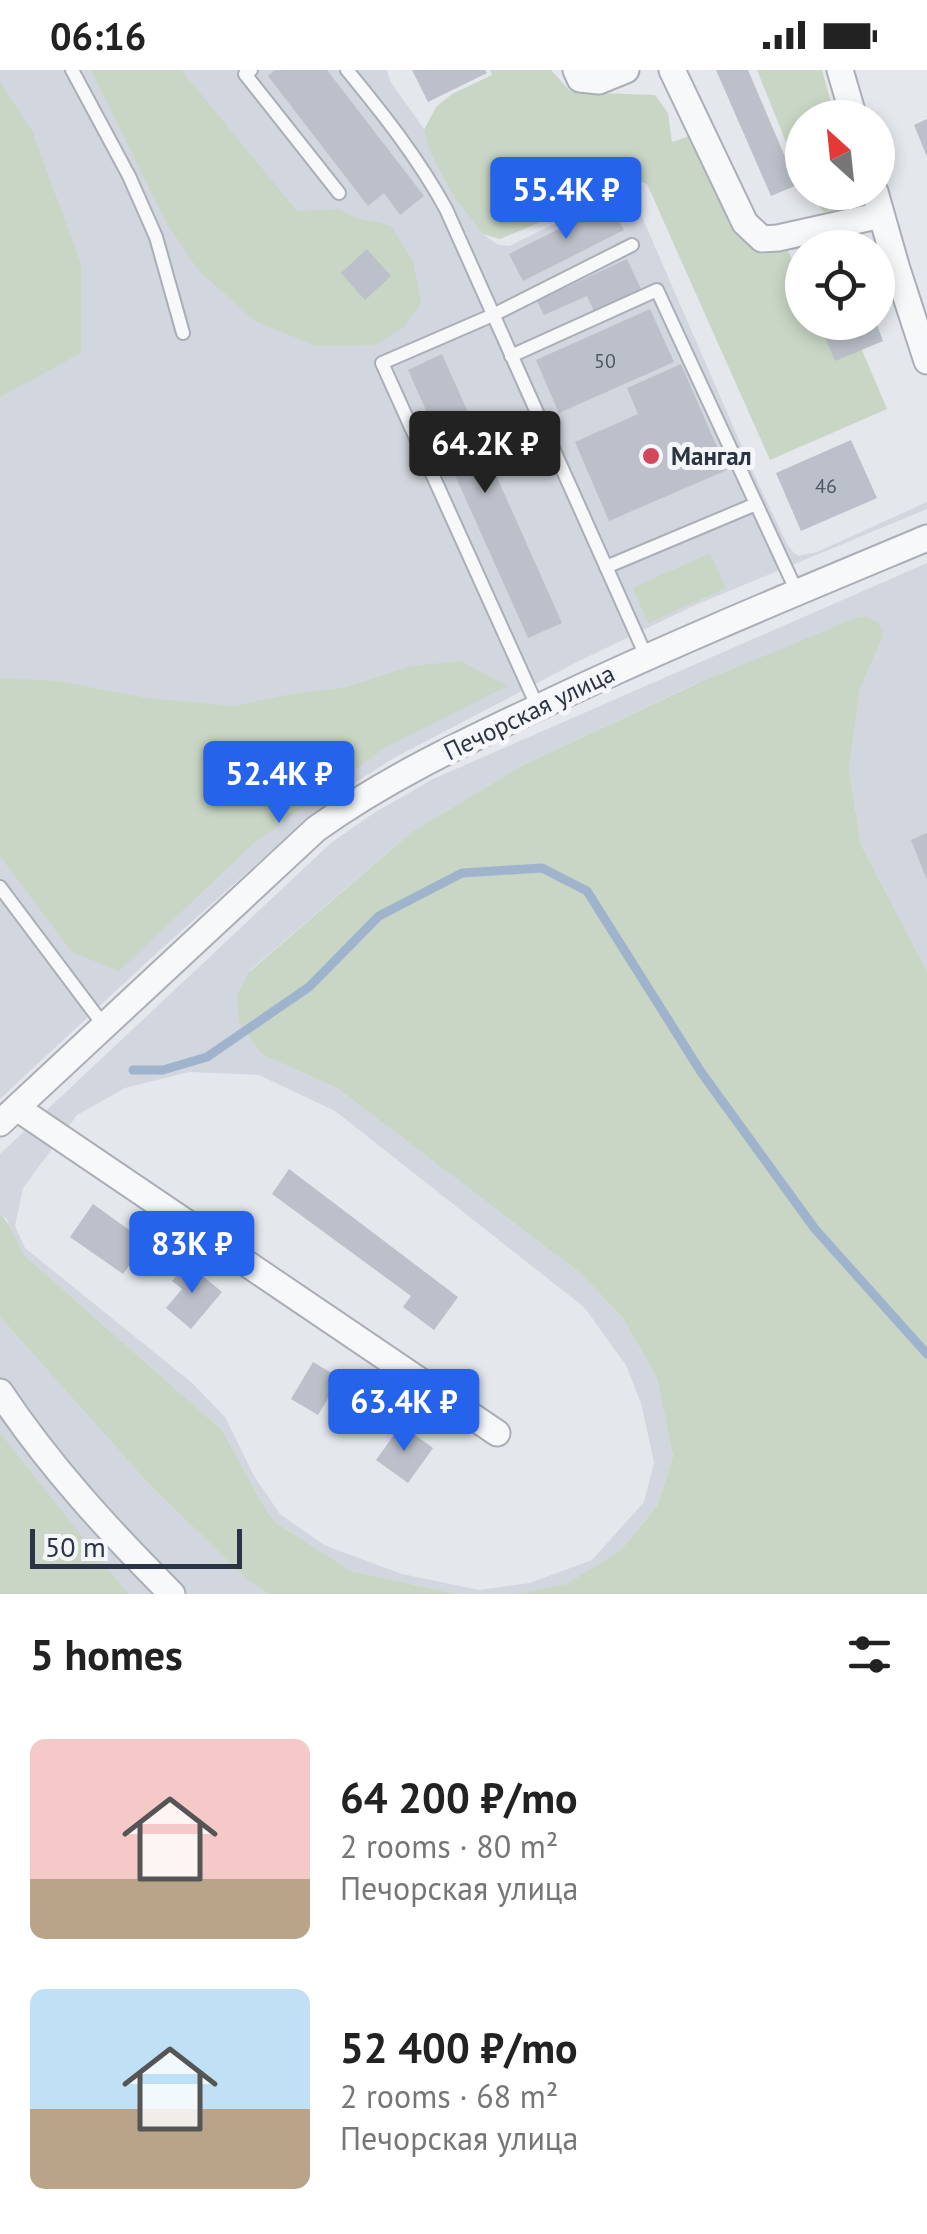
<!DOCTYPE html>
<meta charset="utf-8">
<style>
:root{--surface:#fff;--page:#f2f2f2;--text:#222;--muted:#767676;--accent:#2563eb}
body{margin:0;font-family:"PT Sans",sans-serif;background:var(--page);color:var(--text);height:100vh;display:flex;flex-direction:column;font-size:38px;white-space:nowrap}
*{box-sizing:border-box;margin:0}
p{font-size:32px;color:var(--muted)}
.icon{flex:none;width:55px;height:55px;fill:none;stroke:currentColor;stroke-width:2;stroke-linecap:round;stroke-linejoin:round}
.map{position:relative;height:1524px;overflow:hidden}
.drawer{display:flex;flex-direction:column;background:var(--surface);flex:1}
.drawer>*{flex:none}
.needle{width:65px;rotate:333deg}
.fabs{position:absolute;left:785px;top:30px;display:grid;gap:20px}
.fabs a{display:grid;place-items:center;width:110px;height:110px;border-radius:50%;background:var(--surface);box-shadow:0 5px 15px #0003;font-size:50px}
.scale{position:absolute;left:30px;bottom:25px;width:212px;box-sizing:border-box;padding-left:10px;border:5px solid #2b3445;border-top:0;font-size:28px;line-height:35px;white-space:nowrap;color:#2b3445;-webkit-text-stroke:8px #f4f6f9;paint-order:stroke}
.price{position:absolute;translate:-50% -85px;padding:0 22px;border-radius:10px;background:var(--accent);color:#fff;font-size:32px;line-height:65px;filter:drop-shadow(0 2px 5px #0008)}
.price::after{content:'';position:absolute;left:50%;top:60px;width:30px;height:22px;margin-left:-15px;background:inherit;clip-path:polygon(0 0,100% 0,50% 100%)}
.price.selected{background:#222;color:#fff}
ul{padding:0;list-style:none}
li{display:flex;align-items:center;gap:30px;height:250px;padding:0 30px}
li span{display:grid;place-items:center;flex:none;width:280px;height:200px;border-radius:15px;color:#555}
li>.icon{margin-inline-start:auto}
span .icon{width:120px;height:120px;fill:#fffc;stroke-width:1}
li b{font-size:42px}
h2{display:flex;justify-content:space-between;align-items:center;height:120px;padding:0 30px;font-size:42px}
.status{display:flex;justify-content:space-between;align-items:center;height:70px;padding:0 50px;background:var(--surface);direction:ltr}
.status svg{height:28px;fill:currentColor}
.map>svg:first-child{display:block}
</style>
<div class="status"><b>06:16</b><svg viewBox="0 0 49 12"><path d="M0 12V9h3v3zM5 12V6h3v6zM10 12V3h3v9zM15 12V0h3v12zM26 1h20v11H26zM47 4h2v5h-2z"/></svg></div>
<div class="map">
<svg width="927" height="1524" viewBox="0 0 927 1524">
<rect width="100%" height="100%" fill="#e4e7ec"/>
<g fill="#d2d6de" fill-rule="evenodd">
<path d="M0,0H387L390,11L443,86L483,164L498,175L509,176L612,126L630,129L639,140L753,402L787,474L794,483L799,486L817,482L927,432V439L693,536L577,592L392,689L344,720L308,748L150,889L0,1029Z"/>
<path d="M927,493V901L861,775L849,697L860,619L883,566L693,615L523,695L413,761L249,901L263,985L337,1018L580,1203L623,1248L657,1308L673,1386L657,1436L621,1480L567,1515L514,1524H457L351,1501L275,1452L267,1442L222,1360L24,1185L13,1169L7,1149L0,1144V1084L332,772L374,743L433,709ZM189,1002L259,1005L335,1041L584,1237L626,1295L641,1333L654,1392L644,1432L592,1490L530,1513L479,1520L402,1504L324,1475L280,1444L254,1406L225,1347L191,1312L25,1178L15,1156L23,1118L77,1045L125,1018Z"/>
<path d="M0,1247L147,1412L247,1510L269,1524H0Z"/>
</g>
<g fill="#c9d6c5">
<path d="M91,0H181L297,141L337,139L357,148L391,156L413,191L421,233L404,257L375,275L316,276L255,251L198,200L165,150Z"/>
<path d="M490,0H551L571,22L655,25L668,43L672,72L693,65L742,166L761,184L788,181L802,212V252L819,253L862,280L887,339L770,390L647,114L620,104C584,135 543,151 500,169L483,164L452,124L431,83L424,60L436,37L452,24L492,5Z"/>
<path d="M757,0H822L835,47L802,48V112Z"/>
<path d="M0,12L32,61L81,194V283L0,327Z"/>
<path d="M807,123H852L851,138L824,142Z"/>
<path d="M710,483L726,518L648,553L633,518Z"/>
<path d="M861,546L879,552L883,566L860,619L849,698L861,775L927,901V1524H514L567,1514L621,1480L657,1436L673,1386L657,1308L623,1248L580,1203L337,1018L263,985L239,952L237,925L249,902L413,761L523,695L694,615Z"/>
<path d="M461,591L507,616L386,677L254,773L119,901L72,882L0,786V608L58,611L147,628L234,636L292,624L347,617L412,596Z"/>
<path d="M0,1144C9,1150 16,1173 24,1185L222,1360L267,1442L275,1452L351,1501L457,1524H269L247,1510L147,1412L0,1247Z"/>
<path d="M0,1363L128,1524H0Z"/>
</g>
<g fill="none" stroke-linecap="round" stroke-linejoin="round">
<path stroke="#9fb4cc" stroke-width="9" d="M133,1000H163L207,987L309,917L379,846L462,803L542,798L587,821L701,1002L815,1159L927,1284"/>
</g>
<g fill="#bbc0ca">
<path d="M275,0H327L424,126L400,145L384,123L368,136L268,6Z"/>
<path d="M412,0H485L487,3L428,32Z"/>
<path d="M716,0H748L797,115L771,126Z"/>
<path d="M927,49V87L914,55Z"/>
<path d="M610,133L624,160L523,211L509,184Z"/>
<path d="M367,179L391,206L365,230L341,203Z"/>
<path d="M627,189L641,219L594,241L587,226L544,245L537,231Z"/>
<path d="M650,239L674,292L559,343L536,290Z"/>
<path d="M819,252H876L883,271L835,291Z"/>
<path d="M442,284L562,553L528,568L408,300Z"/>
<path d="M681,294L727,400L609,451L575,372L638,344L627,318Z"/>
<path d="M851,370L877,428L801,461L776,403Z"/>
<path d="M927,763V810L911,770Z"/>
<path d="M289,1099L458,1227L434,1260L403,1237L411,1226L272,1124Z"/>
<path d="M93,1134L146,1172L123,1204L70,1167Z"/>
<path d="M187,1193L222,1222L191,1259L166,1238L182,1219L172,1211Z"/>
<path d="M313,1292L340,1308L318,1345L291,1329Z"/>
<path d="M401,1355L433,1378L408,1413L376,1390Z"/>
</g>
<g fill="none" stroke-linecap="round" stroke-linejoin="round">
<defs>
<g id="service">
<path d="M72,0L129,106L156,167L183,263"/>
<path d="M251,0L245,4L339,123"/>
<path d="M347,0C384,45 418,88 446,139L646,586"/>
<path d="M511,286L657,220L797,522"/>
<path d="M606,497L756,434"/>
<path d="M538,638L382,293L493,245L632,175"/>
<path d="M0,817L105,957"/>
</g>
<g id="minor">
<path d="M576,0L580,9L599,11L626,0"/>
<path d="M672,0L745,153L762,169L778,168L881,145"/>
<path d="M840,0L854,48"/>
<path d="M875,122L897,199L927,291"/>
<path d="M17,1038L497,1363"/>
<path d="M0,1053L316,759C387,708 465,672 543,635C669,575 798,522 927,468"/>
<path d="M0,1322C49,1396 110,1462 172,1524"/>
</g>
</defs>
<use href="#service" stroke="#a9aeb7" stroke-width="16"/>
<use href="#minor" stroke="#a9aeb7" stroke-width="29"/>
<use href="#service" stroke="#f7f8fa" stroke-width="12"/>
<use href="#minor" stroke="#f7f8fa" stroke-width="25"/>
</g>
<circle fill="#d1495b" stroke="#f4f6f9" stroke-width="4" cx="651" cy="386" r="10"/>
<g text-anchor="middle" stroke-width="10" stroke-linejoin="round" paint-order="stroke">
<g font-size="20" fill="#4f5766">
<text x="605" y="298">50</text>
<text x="826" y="423">46</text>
</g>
<g font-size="25" font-weight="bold" fill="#2b3445" stroke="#f4f6f9" text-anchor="start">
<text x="671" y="395">Мангал</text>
</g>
<g font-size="25" fill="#2b3445" stroke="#f4f6f9">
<text transform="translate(529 642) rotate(-26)" y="9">Печорская улица</text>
</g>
</g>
</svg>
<div class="fabs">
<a><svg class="needle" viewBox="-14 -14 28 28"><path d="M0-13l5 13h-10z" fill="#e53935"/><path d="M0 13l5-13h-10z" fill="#767676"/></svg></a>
<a><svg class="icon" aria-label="locate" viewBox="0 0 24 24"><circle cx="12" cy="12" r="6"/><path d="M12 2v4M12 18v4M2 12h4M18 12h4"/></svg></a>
</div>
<div class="scale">50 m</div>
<b class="price" style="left:566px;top:172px">55.4K ₽</b>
<b class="price selected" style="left:485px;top:426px">64.2K ₽</b>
<b class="price" style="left:279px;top:756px">52.4K ₽</b>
<b class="price" style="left:192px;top:1226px">83K ₽</b>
<b class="price" style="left:404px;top:1384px">63.4K ₽</b>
</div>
<section class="drawer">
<h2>5 homes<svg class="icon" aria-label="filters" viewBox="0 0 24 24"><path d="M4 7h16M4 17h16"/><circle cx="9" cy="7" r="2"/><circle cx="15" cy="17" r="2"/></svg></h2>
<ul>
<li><span style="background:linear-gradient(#f6c9c9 70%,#b9a48a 0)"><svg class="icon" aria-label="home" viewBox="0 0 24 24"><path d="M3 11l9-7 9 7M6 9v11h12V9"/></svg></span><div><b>64 200 ₽/mo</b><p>2 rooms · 80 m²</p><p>Печорская улица</p></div></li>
<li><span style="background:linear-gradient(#bfe0f5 60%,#b9a48a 0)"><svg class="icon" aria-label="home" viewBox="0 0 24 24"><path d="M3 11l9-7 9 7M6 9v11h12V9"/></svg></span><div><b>52 400 ₽/mo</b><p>2 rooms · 68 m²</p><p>Печорская улица</p></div></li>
</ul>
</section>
